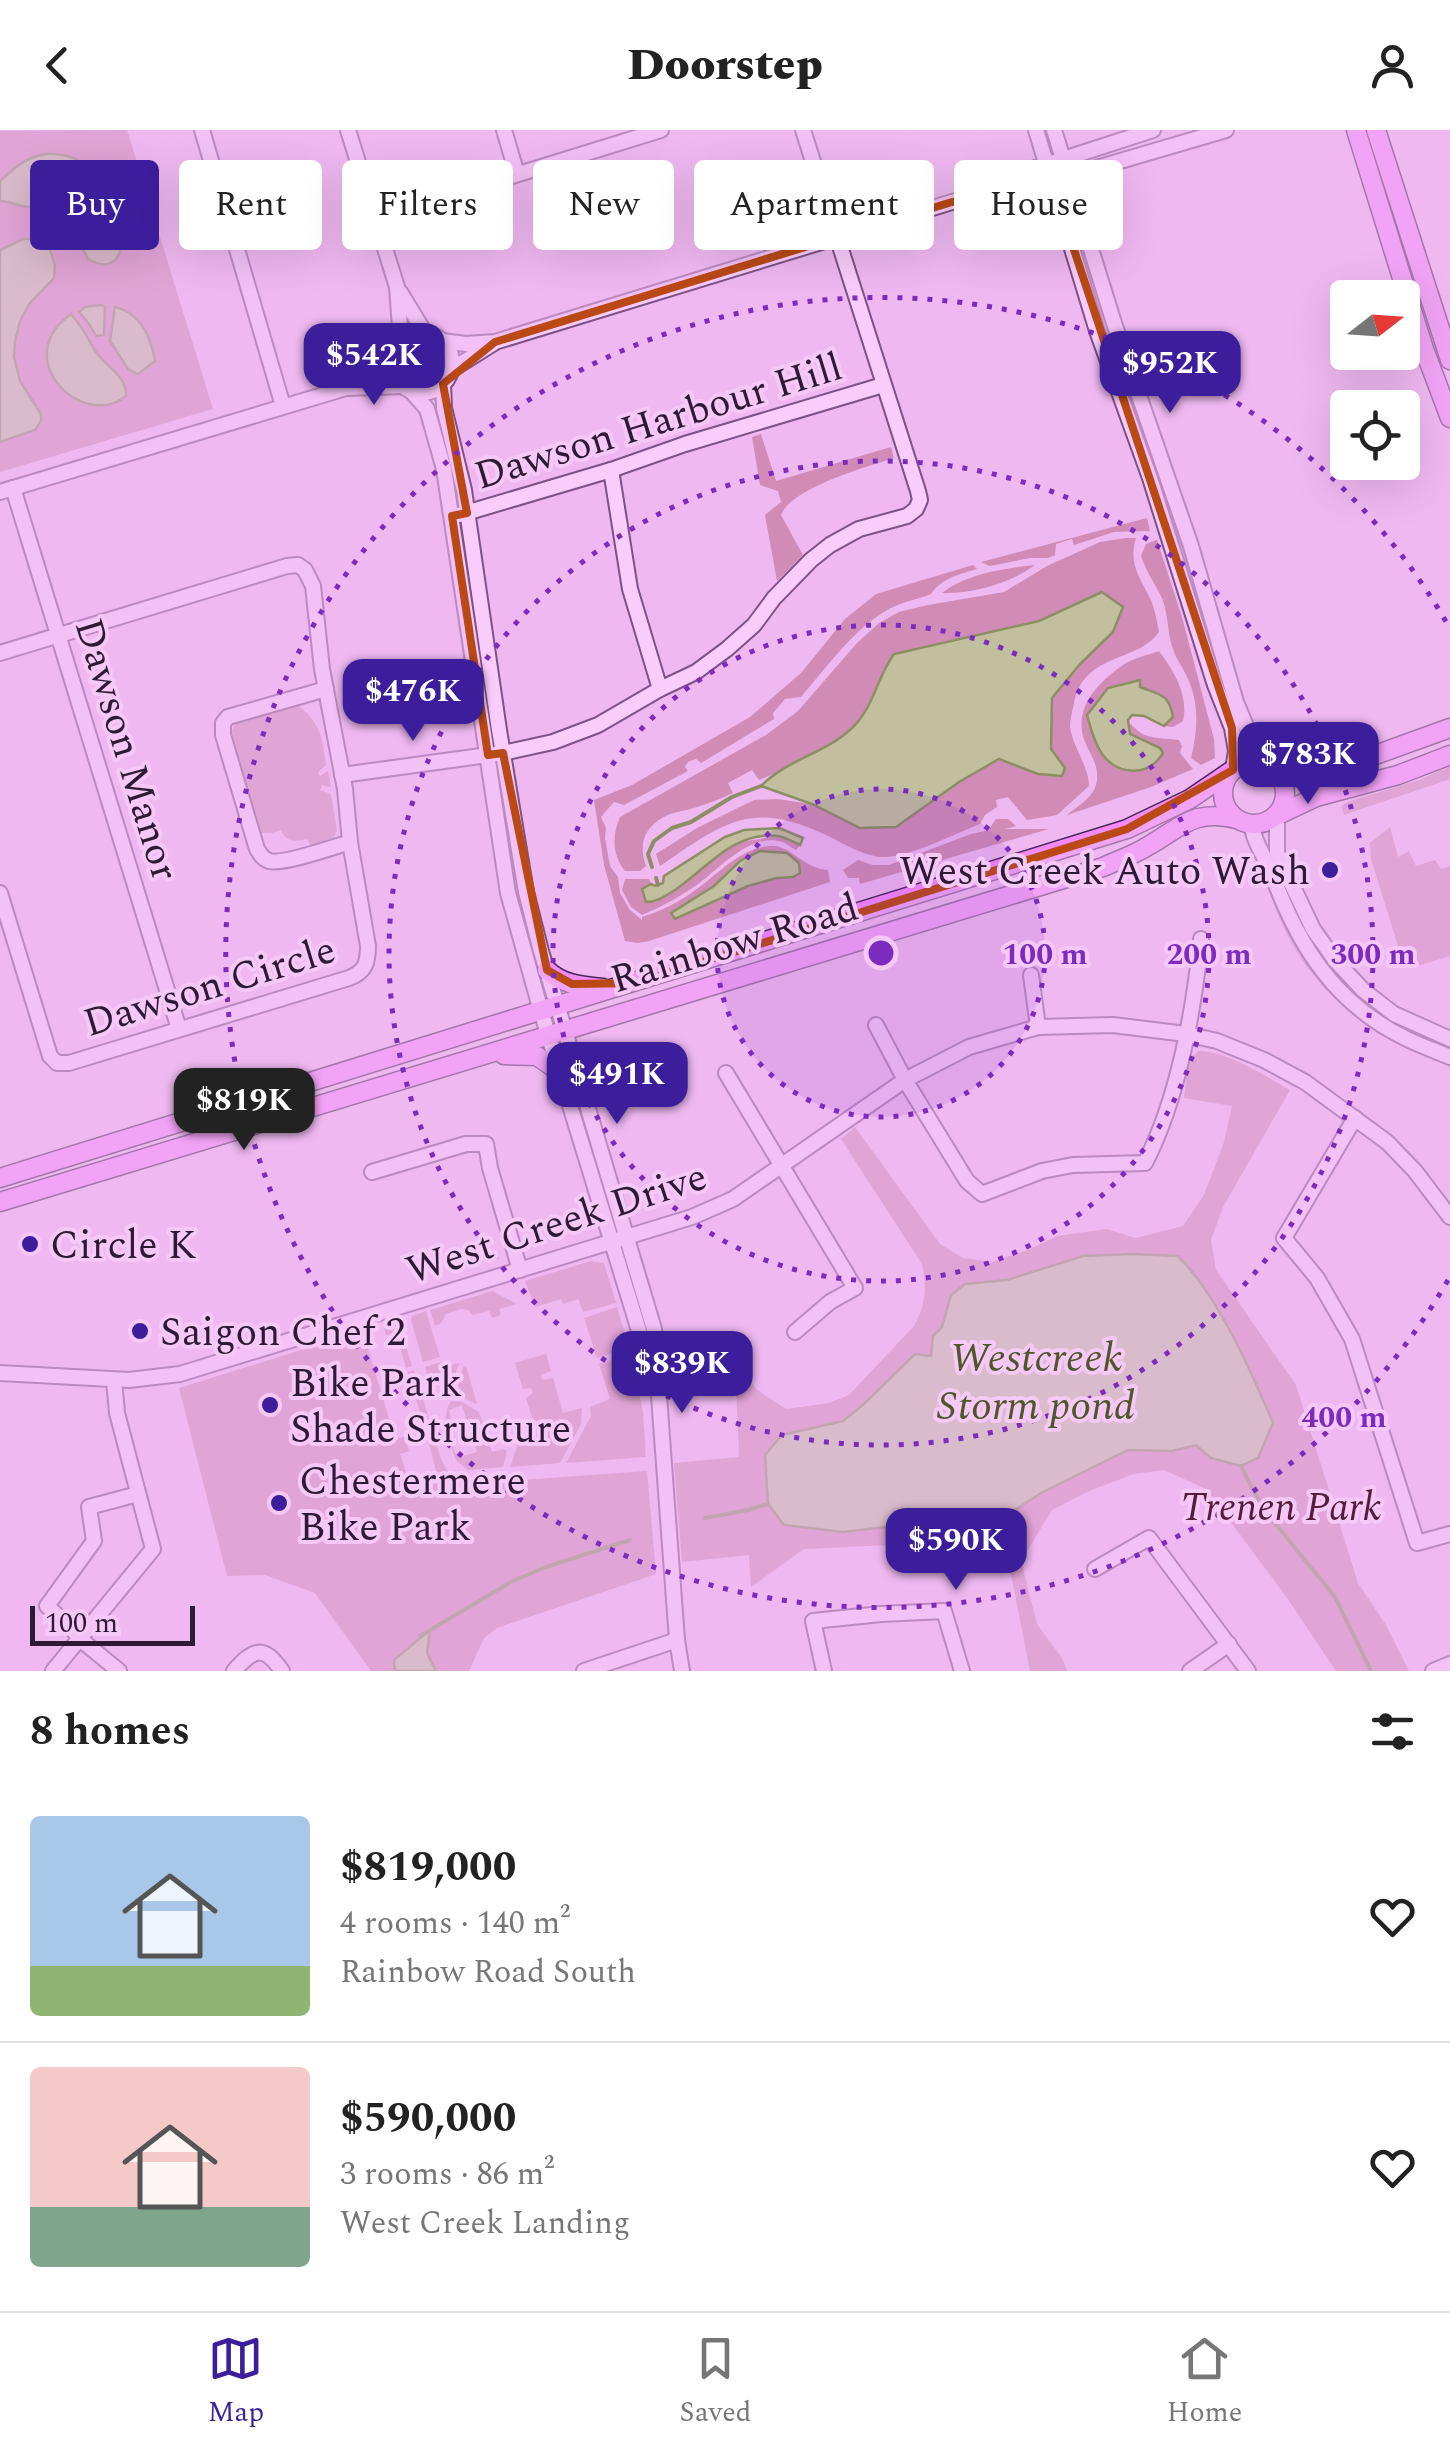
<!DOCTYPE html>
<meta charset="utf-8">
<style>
:root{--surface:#fff;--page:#f6f6f6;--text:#222;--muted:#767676;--line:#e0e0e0;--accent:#3c1d9c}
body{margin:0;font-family:Spectral,serif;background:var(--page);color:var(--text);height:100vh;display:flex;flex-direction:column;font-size:38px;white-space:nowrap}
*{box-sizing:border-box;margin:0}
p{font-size:32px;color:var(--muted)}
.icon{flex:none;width:55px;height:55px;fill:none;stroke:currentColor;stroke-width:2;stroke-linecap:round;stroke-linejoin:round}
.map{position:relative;height:1541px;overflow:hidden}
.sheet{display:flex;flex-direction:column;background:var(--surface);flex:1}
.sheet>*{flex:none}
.hud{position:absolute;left:30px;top:30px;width:1390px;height:90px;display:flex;gap:20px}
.needle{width:65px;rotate:73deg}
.fabs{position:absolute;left:1330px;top:150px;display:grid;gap:20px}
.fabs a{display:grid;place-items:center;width:90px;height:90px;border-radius:10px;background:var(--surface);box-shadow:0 10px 40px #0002;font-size:50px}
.scale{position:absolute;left:30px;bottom:25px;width:165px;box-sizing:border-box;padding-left:10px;border:5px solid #2e1936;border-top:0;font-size:28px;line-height:35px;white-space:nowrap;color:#2e1936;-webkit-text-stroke:8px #f6c8f8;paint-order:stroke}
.price{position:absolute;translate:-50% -85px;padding:0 22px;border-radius:20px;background:var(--accent);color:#fff;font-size:32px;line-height:65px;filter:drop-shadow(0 2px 5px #0008)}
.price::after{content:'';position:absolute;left:50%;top:60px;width:30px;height:22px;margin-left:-15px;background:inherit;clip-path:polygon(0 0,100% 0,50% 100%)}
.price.current{background:#222;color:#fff}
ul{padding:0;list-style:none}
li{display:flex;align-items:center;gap:30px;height:250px;padding:0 30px}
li+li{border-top:2px solid var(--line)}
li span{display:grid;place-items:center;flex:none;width:280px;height:200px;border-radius:10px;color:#555}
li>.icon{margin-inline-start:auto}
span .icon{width:120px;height:120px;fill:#fffc;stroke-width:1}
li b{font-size:42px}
h2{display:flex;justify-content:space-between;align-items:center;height:120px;padding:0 30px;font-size:42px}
.tag{padding:0 35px;border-radius:10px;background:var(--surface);box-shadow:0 10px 40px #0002;font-size:35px;line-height:90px}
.tag.current{background:var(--accent);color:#fff}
header{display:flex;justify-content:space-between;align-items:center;height:130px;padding:0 30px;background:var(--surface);font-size:45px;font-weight:800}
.tab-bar{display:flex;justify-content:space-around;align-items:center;height:140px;border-top:2px solid var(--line);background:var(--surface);font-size:28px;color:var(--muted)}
.tab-bar a{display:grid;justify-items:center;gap:5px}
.tab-bar .current{color:var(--accent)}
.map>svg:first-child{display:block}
</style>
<header><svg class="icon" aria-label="back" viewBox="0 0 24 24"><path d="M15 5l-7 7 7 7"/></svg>Doorstep<svg class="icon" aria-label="person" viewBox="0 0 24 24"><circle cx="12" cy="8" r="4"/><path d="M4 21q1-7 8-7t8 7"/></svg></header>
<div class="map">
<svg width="1450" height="1541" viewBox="0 0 1450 1541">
<rect width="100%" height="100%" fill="#efb8f1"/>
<g fill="#d08cb7" fill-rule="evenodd">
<path d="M127,0L213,279L0,342V1Z"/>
<path d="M1070,72L1212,507L1208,508C1163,362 1111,219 1066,73Z"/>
<circle cx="422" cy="229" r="15"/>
<path d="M761,304L776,351L891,317L894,328C866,337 791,358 781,385L803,425L777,451L765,385L781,372L778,361L760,355L752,307Z"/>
<path d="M1147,388L1150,401L1114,402L1074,415L1072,409L1056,414L1055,425L1048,428H1030L990,436L981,432Z"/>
<path d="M1126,408H1136C1128,433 1140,448 1151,470C1155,480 1157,491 1159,502C1138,533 1083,522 1074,574C1072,581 1070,590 1070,597C1073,618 1089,636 1089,656L1057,685L1027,690L1008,667L996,670L997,677L985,685L980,694C954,704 912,726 886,727C867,728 844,714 828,706C751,669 725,692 660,736L656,724L697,698L754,670L777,669L812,674L860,698L896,697L959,652L999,629L1038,644L1065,638L1051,619L1052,568L1080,534L1102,462L1039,491L894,524C879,543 879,562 866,581C847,610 791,637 759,650L752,640L728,653L733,663C720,669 708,674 694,678C686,681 678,681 670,684C646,694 637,712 646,736L640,741H625C612,725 612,705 620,687L766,605L798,581L857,513L879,493L899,482L928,475L1004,462L1047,436L1100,412Z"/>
<path d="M1157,410L1182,487L1214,609L1215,628L1201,635L1191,628C1198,600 1200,570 1185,543C1182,536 1177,530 1174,522C1167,505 1169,486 1162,468C1155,454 1146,441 1141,426L1146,414Z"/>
<path d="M973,435L977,439C959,444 941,449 931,464C919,469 905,471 893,477C855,496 828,536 801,567L785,569L773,583L774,589L701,633L696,629L688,632L685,637L688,641L624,675L614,672L601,687L606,698L605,708L610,736L618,747L620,763L630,780L642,790V787C662,781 681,771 698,758C720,742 743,716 772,716C790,715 804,739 828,740L830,752L649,811L638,813L625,811L604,735L594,670L632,655L750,587L801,543L845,489L876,464Z"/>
<path d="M1035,435C1011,453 972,464 942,463C965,444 1006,438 1035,435Z"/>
<path d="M1159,521C1174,541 1189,566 1183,591L1173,597L1164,596L1166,592L1164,566L1140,557V551L1108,558L1087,585L1143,611L1130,604L1128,597L1131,594C1145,611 1159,607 1179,610L1182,616L1180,623L1193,639L1151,657L1067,685C1079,675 1095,667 1097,650C1099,632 1087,621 1083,606C1075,575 1100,551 1123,535C1133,528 1148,525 1159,521Z"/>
<path d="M298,575C321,595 322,606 326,635L318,642L320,646L328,641L331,657L322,655L320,660L331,664L337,701L333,710L311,717L307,709C294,712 286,712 281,700L272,703H260L231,604L235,594Z"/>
<path d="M1450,636V649L1344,685L1341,676L1347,672L1419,650Z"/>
<path d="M996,689H1008L1016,696L1005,699H1049L860,754L859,748H848L843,740L858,730L873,735H889L971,704L990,700L989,699Z"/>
<path d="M1390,697L1398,727L1409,721L1416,736L1435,730L1441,739L1450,736V826L1411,838L1402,829L1371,729L1370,713Z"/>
<path d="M778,706L800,715L796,720C791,718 787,713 782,712C751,702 720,738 698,754C681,766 662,777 642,785L631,777L622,760L625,749H649L651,754L642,759L656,772L681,756L718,724L740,712Z"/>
<path d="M1259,728C1271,751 1276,777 1288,800C1321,866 1384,907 1450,935V937C1380,908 1321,873 1286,802C1274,778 1267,753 1259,728Z"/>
<path d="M1199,921C1227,921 1265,946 1290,960L1223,1077L1211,1110L1216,1140L1296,1255L1358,1453L1386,1495L1409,1541H1336L1285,1465L1206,1359L1164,1340L1134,1344L1089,1361L1052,1380L1021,1431L1037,1494L1062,1528L1067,1541H1030L1008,1429L961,1404L891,1415L804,1419L751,1457L749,1425L682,1432L674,1333L739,1327L735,1230L757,1260L786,1279L829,1273L849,1265L914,1196C926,1175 927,1156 922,1134L841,1009L855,997L940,1114L963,1128L992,1132L1028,1120L1057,1106L1107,1099L1136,1108L1183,1096L1204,1065L1224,1012L1232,976L1184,968L1188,929ZM1132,1124L1178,1126L1211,1328L1196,1315L1172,1321L1128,1320L1041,1363L1012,1382L843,1402L808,1399L799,1300L843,1291L931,1227L933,1206L942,1197L951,1165L965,1154L1007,1150L1083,1126Z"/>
<path d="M591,1131L604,1133L616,1173L583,1182L578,1169L563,1174L561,1169L535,1177L525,1151Z"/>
<path d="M492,1161L517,1174L499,1179L501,1185L492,1188L489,1181L472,1185L468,1180L462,1179L446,1184L441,1193L435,1196L430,1180Z"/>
<path d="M617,1177L629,1218L597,1228L584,1188Z"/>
<path d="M426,1181L440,1227L423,1232L411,1190L412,1186Z"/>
<path d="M396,1190L399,1194L412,1236L406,1238L396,1203L386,1205L384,1198L385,1194Z"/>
<path d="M369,1199L374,1203V1209L366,1212L395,1309L404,1307L409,1321L400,1324L411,1358L421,1354L423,1358L439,1352L429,1314L436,1311C441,1332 445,1344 466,1354L647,1341L656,1444L497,1498L484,1508L469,1541H371L315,1463L265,1445L227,1446L179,1258Z"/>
<path d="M631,1223L643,1282L646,1327L566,1333L591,1286L590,1277L610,1269L599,1234Z"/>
<path d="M546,1224L551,1241L541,1245L542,1250L553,1248L563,1283L582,1278L581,1294L560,1333L510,1337L517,1317V1310L537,1303L526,1268L533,1263L531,1258L523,1259L515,1233Z"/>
<path d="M441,1232L444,1237L459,1233L452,1255L429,1250L425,1237Z"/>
<path d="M466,1236L477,1274L456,1265L463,1237Z"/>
<path d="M414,1240L435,1308L428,1310L408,1242Z"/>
<path d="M451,1271L462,1272L479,1282L492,1322L503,1319L507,1321L503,1337L468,1340L456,1330L451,1316L452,1313L455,1323L463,1326L477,1322L462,1275L449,1280L453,1299L448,1300C445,1289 445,1281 451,1271Z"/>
</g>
<g fill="#c1bf9e" stroke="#8e8e65" stroke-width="2.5">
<path d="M47,24C130,20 146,163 88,129C76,104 68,87 39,79L38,74C27,82 13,71 0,71V51C15,37 26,27 47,24Z"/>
<path d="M23,109H39L45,113L50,120L55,135L54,148L30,173L20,191L15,212L14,227L20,251L41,284V291L35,300L0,312V120Z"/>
<path d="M100,175L105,176L104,205L96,206L89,194L79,182L85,177Z"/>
<path d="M115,177C141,183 151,207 155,231L138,244L128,239L110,211Z"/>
<path d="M71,184C81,195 87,206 94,219C103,236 127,244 126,266C83,301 8,229 71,184Z"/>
<path d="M1102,462L1123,477L1113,502L1080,534L1052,568L1051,619L1065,638L1062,646L1038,644L999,629L959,652L896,697L860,698L812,674L761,656C786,630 826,623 852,598C874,577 877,547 894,524L1039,491Z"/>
<path d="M1140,550V557C1161,565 1169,564 1173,587L1164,596L1144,586L1132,585L1128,590L1130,604L1160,618L1163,623C1149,647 1118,646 1102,624C1094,612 1091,599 1087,585L1108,558Z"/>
<path d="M779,698L803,708L800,715C793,712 785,707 778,706C735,700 706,739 675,760C665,766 658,772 646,772L642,759L651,754L655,756L663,753L664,746L725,707L744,700Z"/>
<path d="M760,721L787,723L799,733L800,743L793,747L777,748L748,756L675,789L671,783L714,756L740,731Z"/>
<path d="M1132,1124L1178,1126C1218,1166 1251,1241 1273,1293L1258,1328L1241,1336L1211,1328L1196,1315L1172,1321L1128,1320L1041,1363L1012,1382L843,1402L784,1395L768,1374L765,1325L782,1305L843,1291L864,1274L915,1224L931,1226L933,1206L942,1197L951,1165L965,1154L1007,1150L1083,1126Z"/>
<path d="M430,1500L427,1523L436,1541H395L394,1530Z"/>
</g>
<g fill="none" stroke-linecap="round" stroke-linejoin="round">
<g stroke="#8e8e65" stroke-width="4">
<path d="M652,737L648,724L654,711L672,698L691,692L732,667L761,656"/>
<path d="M656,748L658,755"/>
<path d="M1241,1336L1255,1364L1274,1392L1335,1467L1371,1541"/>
<path d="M705,1388L748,1380L768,1374"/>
<path d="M420,1506L511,1452L546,1437L630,1410"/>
</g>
<defs>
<g id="minor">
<path d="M202,0L283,276"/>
<path d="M348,0L397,157L401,211"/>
<path d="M504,0L517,44"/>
<path d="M1036,0L1097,201L1150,348L1215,555L1232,598L1236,621L1233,640"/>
<path d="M1054,0L1114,193L1191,416L1236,572L1249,603L1267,634"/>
<path d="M968,68L983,55L1153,0"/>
<path d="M376,88L661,0"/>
<path d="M400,162L425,203"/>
<circle cx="422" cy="233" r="30"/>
<path d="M442,211L466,214L495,212L952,72L968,68L987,70L1226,0"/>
<path d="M451,240L494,213"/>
<path d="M443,254L444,278L464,360L499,600L526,762L541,821L654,1199L677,1510L682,1541"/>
<path d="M351,255L392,228"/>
<path d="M412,262L427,279L444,339L508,763L541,881L640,1204L653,1236"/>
<path d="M611,340L630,459L660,559"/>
<path d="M13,358L179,899"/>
<path d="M0,362L346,258L402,256"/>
<path d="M459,385L611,340L685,314L883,255"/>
<path d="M0,523L287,436L298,435L305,440L313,456L322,539L345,659L350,712L368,816C368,833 365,842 349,848L69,933H57L50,926L0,763"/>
<path d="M326,559L228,587L223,593V605L257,719C261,725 262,728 269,731C282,735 334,717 350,712"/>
<path d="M342,645L503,623L553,612L598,595L660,559L696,542L727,519L754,495L774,468L811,430L830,415L859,399L907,386L916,379L920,370L918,361L803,0"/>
<path d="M1277,686V723L1313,799L1335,830L1363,860L1394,884L1450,909"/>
<path d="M1252,695C1253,712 1266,728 1272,744C1298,816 1336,875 1407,909C1421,916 1436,921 1450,927"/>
<path d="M1031,845L1038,897"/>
<path d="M876,895L905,950L967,1051L982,1064L1042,1041L1073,1035L1145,1033C1178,969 1194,880 1201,809"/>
<path d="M726,943L855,1158L830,1172L795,1202"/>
<path d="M1355,988L1284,1108L1317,1148L1352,1209L1417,1413L1450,1404"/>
<path d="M372,1042L466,1014H486L490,1038L520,1140"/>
<path d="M0,1243L129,1250L180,1244L692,1087L733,1069L905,950L969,917L1038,897L1113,895L1186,904L1217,911L1264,930L1305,952L1387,1012L1415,1041L1450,1087"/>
<path d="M1095,1439L1149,1408L1248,1541"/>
<path d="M53,1541L153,1419L117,1283L114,1250"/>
<path d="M119,1541L80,1509L73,1500L47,1476L94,1411L89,1377L138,1364"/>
<path d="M234,1541C254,1518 264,1515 282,1541"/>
<path d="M584,1541L677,1510"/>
<path d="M824,1541L813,1491L881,1484L944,1481L962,1541"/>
<path d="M1190,1541L1229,1514"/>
<path d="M1433,1541L1450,1534"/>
</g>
<g id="major">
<path d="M1356,0L1424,219L1450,288"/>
<path d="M1376,0L1450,230"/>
<circle cx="1254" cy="663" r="31"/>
<path d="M1276,640L1297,647L1317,646L1450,598"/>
<path d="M1278,685L1316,667L1398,645L1450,625"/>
<path d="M547,840C563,855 582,856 603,858"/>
<path d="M504,925L537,926L560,942"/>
<path d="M0,1048L1127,699L1190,669L1231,641"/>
<path d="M0,1072L1103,737C1118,730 1134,725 1148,716C1183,696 1193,679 1237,689"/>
</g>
</defs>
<use href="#minor" stroke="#7d5288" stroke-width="18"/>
<use href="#major" stroke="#482755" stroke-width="21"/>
<use href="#minor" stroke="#faccfc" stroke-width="14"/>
<use href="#major" stroke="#f38afa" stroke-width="18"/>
</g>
<path d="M0 0H1450V1541H0ZM1052,53L1232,598L1233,640L1127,699L635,853L572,854L547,840L503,623L488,625L452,386L467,383L443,254L495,212L952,72Z" fill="#efb8f1" fill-opacity=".55" fill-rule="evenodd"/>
<path fill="none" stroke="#ba4916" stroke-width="8" stroke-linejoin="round" d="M1052,53L1232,598L1233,640L1127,699L635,853L572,854L547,840L503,623L488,625L452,386L467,383L443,254L495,212L952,72Z"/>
<circle cx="881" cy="823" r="164" fill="#7b2cbf" fill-opacity=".12"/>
<g fill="none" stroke="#7b2cbf" stroke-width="5" stroke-dasharray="5 10">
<circle cx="881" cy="823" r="164"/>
<circle cx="881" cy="823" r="328"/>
<circle cx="881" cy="823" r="492"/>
<path d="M1448 1150A655 655 0 1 1 1448 495"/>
</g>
<g fill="#3c1d9c" stroke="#f6c8f8" stroke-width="4">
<circle cx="1330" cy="740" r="10"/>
<circle cx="30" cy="1114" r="10"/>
<circle cx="140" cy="1201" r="10"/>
<circle cx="270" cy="1275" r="10"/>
<circle cx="279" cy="1373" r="10"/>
</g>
<g text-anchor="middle" stroke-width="8" stroke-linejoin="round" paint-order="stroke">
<g font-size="40" fill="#2e1936" stroke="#f6c8f8">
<text transform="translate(658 290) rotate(-17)" y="14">Dawson Harbour Hill</text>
<text transform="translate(128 619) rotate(73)" y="14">Dawson Manor</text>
<text transform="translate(734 812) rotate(-17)" y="14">Rainbow Road</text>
<text transform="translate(209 855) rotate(-17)" y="14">Dawson Circle</text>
<text transform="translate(556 1092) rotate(-18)" y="14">West Creek Drive</text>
</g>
<g font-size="40" fill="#2e1936" stroke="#f6c8f8" text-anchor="start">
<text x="1310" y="754" text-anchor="end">West Creek Auto Wash</text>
<text x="50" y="1128">Circle K</text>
<text x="160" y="1215">Saigon Chef 2</text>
<text x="290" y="1266">Bike Park<tspan x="290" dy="46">Shade Structure</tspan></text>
<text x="299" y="1364">Chestermere<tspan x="299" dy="46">Bike Park</tspan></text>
</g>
<g font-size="40" font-style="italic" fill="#541d39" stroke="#f6c8f8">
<text x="1281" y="1390">Trenen Park</text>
</g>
<g font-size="42" font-style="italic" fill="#4e5726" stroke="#f6c8f8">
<text x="1036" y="1241">Westcreek<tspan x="1036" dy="48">Storm pond</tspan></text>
</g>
</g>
<circle cx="881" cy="823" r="15" fill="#7b2cbf" stroke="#f6c8f8" stroke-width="5"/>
<g font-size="30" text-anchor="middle" font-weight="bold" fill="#7b2cbf" stroke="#f6c8f8" stroke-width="8" stroke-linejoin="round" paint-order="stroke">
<text x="1045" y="834">100 m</text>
<text x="1209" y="834">200 m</text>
<text x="1373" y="834">300 m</text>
<text x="1344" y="1297">400 m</text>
</g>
</svg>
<div class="fabs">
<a><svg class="needle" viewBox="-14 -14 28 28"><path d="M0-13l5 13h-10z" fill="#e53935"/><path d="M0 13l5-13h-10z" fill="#767676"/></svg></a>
<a><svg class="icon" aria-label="locate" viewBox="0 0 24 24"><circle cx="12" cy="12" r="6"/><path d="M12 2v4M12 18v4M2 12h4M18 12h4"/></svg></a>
</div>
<div class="scale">100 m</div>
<b class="price" style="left:374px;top:278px">$542K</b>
<b class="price" style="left:1170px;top:286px">$952K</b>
<b class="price" style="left:413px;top:614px">$476K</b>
<b class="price" style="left:1308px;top:677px">$783K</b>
<b class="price" style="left:617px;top:997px">$491K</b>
<b class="price current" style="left:244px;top:1023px">$819K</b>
<b class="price" style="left:682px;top:1286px">$839K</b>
<b class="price" style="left:956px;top:1463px">$590K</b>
<div class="hud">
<a class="tag current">Buy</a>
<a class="tag">Rent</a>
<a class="tag">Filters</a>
<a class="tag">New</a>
<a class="tag">Apartment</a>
<a class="tag">House</a>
</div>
</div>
<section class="sheet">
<h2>8 homes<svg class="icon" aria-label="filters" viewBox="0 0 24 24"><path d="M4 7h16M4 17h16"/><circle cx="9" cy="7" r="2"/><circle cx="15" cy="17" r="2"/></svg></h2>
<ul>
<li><span style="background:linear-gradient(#a9c7e8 75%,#8fb573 0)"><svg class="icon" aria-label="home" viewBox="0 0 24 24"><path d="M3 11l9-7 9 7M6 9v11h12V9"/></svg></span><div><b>$819,000</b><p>4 rooms · 140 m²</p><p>Rainbow Road South</p></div><svg class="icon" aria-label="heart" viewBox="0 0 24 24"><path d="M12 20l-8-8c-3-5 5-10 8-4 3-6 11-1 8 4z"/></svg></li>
<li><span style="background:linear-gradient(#f6c9c9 70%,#7fa58c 0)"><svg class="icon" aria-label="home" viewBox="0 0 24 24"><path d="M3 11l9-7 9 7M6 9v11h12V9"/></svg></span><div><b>$590,000</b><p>3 rooms · 86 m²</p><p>West Creek Landing</p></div><svg class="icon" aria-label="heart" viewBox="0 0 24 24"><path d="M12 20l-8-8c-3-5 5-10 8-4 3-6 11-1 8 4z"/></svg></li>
</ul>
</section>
<nav class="tab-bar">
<a class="current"><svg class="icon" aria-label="map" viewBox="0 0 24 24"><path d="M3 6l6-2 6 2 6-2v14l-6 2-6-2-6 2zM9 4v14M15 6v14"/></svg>Map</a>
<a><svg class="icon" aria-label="saved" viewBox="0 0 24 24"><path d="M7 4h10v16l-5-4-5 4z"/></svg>Saved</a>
<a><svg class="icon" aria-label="home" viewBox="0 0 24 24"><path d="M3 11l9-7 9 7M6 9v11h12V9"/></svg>Home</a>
</nav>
